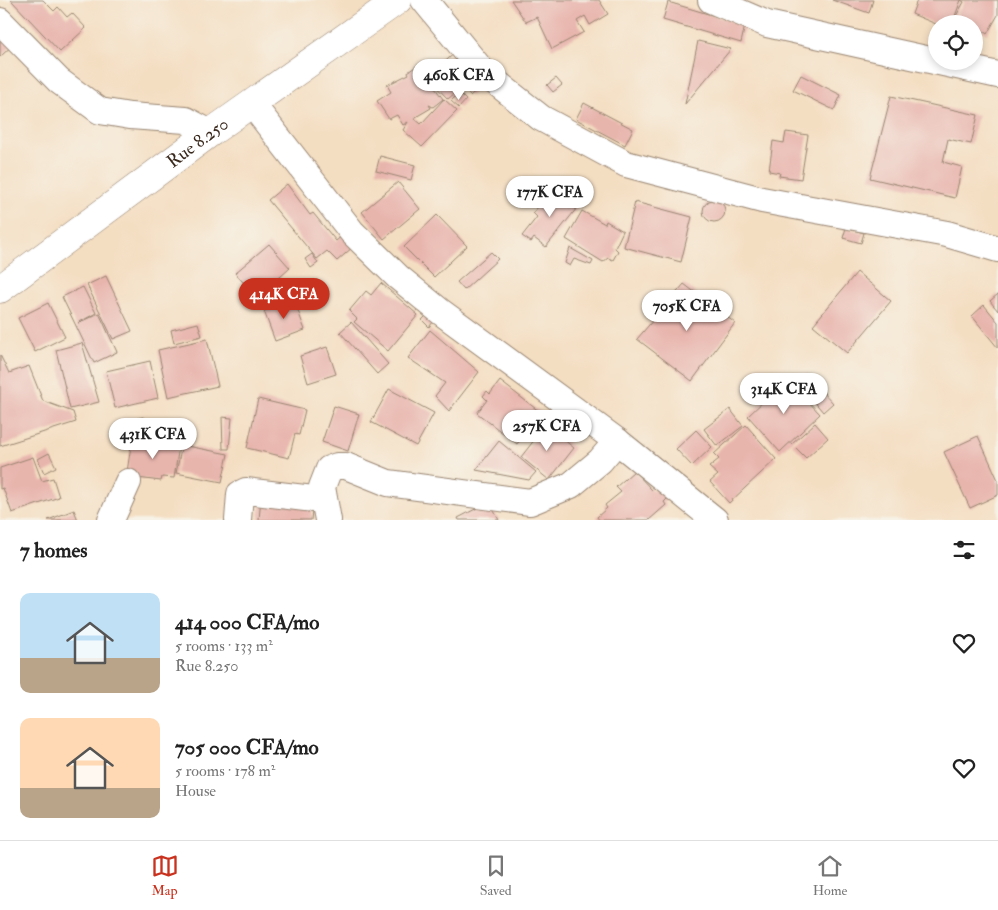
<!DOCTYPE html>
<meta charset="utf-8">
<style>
:root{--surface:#fff;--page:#f2f2f2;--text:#222;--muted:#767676;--line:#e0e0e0;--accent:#c8321e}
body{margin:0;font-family:"IM FELL Double Pica",serif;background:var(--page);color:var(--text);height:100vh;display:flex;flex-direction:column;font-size:19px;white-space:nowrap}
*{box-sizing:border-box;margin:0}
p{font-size:16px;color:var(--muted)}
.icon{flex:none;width:28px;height:28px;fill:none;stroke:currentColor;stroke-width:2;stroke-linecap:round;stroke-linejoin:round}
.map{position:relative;height:520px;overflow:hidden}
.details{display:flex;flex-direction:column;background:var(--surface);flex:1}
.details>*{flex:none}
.fabs{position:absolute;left:928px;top:15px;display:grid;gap:10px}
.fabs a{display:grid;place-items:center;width:55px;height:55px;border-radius:50%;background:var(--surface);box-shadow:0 2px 8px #0003;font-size:25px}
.price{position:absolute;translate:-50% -42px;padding:0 11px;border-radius:18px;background:#fff;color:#222;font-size:16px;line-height:32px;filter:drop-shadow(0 1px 2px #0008)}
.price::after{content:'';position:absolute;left:50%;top:30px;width:15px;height:11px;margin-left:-8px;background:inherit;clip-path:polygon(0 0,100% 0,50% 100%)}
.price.active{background:var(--accent);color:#fff}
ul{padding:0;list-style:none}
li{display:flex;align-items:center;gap:15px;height:125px;padding:0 20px}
li span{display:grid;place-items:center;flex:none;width:140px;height:100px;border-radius:10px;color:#555}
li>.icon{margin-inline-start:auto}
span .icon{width:60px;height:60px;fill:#fffc;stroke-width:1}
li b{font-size:21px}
h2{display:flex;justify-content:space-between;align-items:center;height:60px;padding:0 20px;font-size:21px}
.dock{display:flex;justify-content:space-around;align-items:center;height:70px;border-top:1px solid var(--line);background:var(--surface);font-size:14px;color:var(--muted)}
.dock a{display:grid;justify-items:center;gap:2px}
.dock .active{color:var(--accent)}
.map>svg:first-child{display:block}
</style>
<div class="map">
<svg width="998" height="520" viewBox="0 0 998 520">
<rect width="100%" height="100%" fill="#f7f3e8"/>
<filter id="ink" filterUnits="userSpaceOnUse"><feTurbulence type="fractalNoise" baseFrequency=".02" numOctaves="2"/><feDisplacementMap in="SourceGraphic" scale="10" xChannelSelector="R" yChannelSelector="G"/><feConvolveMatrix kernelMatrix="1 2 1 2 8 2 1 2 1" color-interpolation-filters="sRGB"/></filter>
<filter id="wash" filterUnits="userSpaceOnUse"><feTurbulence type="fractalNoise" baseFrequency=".0096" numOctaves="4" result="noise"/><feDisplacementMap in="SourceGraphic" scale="20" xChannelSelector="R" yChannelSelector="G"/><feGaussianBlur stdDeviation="1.12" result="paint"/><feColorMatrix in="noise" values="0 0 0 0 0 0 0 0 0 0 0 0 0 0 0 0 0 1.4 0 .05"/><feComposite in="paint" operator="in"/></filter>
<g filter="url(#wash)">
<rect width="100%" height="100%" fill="#f4dec2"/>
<g id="blocks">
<g fill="#e8b5ad">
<path d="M11,0H43L54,11L58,7L67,17L72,13L86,28L60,52Z"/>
<path d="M511,0H599L608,14L590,25L585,16L577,21L584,32L552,49L537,17L526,22Z"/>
<path d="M832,0H873L869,13Z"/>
<path d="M917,0H961L952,24H936L912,14Z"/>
<path d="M961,0H998V15L987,34L974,24L956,16L964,2Z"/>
<path d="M668,2L745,25L741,43L663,20Z"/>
<path d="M0,19L19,39L0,57Z"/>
<path d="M698,41L731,49L685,104Z"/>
<path d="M457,51L486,81L470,96L462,87L448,99L427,77L443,99L433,107L429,105L431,108L414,118L421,124L444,99L457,111L422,147L403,130L408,122L403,125L397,115L389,119L377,101L391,92L387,85L409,74L408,72L422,62L430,75Z"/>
<path d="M801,75L841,95L834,110L793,90Z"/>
<path d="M556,78L562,85L553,92L547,85Z"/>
<path d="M459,93L466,100L459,108L451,101Z"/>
<path d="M891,96L978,115L971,144L948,139L943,162L962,167L955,198L870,178Z"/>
<path d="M584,103L633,129L625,145L576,119Z"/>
<path d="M786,132L808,135L801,179L779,176L780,173L769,171L773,141L784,143Z"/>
<path d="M380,156L415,165L411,180L376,171Z"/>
<path d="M398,182L420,209L384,239L362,212Z"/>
<path d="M287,184L310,215L313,213L336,241L344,234L354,246L337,261L327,251L317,259L268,200Z"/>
<path d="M553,189L577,208L546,247L534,238L531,242L522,236L537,217L533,213Z"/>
<circle cx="714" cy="211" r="11"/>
<path d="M635,202L692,217L681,262L624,247Z"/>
<path d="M582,211L605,224L606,221L623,231L615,248L618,251L613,260L608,258L603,262L566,239Z"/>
<path d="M437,215L467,246L434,277L404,247Z"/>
<path d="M846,228L864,233L861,243L843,238Z"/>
<path d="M269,244L290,268L257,298L235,273Z"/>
<path d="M570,248L593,261L591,265L574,259L570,266L565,263Z"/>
<path d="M491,252L498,259L464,290L457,282Z"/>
<path d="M312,254L318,263L311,268L305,259Z"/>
<path d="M857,272L891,301L847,353L813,325Z"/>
<path d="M106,276L132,331L113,339L87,285Z"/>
<path d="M381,283L418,315L388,351L354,322L357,319L349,311L366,291L371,295Z"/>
<path d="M684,284L735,323L692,381L637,339Z"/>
<path d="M83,287L96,313L78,323L99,313L117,352L94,363L62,297Z"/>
<path d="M998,294V311L990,301Z"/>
<path d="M294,300L305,330L275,341L264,311Z"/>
<path d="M48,303L65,337L35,352L18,318Z"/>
<path d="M984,305L998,322V348L972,316Z"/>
<path d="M428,314L434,321L429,327L422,320Z"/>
<path d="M351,322L388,364L377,374L340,332Z"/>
<path d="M198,323L202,336L174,343L171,330Z"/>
<path d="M430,330L479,372L449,411L435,396L445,383L408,358Z"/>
<path d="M207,339L218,386L168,397L158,350Z"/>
<path d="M82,343L99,402L70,409L56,350Z"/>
<path d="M327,347L336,374L308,383L300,356Z"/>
<path d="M0,355L9,373L29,366L43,401L73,412L76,422L0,446Z"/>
<path d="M150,361L158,398L115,408L106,371Z"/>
<path d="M806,373L833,403L823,412L797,381Z"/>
<path d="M787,379L820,414L780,452L748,416Z"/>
<path d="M500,381L540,412L528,428L535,434L529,441L523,436L517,444L477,413L487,400L483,396L487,391L490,394Z"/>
<path d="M389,389L434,413L416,446L371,422Z"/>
<path d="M258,399L305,410L299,435L295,434L289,458L247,448Z"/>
<path d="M334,406L359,414L348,451L322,442Z"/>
<path d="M730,409L743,426L717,446L704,429Z"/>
<path d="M143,417L145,423L136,424L135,419Z"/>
<path d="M222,417L232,418L229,449H223Z"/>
<path d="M815,423L828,438L806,458L792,444Z"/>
<path d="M546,425L574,448L549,480L521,457Z"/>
<path d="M746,425L776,459L729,503L710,482L718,475L709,467L719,459L714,454Z"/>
<path d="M696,430L712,447L692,466L676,449Z"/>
<path d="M978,436L998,480V495L970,508L944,452Z"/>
<path d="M132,439L179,446L174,478L162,477L161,481L137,478L138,473L127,472Z"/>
<path d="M499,441L536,472L529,480L476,470Z"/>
<path d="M182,445L228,454L222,482L176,473Z"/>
<path d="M49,453L56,467L44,473L38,459Z"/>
<path d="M33,457L42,481L53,478L59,497L12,513L3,488L0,489V468Z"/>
<path d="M634,471L653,491L658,486L668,498L664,502L666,505L649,520H599L597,517L607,508L605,505L621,492L616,487Z"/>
<path d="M261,497L313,502L311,520H259Z"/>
<path d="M489,502L499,520H459L458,518Z"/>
<path d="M74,510L78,520H48Z"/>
</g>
</g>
</g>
<g filter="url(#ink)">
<use href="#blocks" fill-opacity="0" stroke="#988470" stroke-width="1"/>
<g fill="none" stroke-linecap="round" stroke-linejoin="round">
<defs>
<g id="street">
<path d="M424,0L483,72L541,118L626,164L762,200L947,234L998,249"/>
<path d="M711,0L767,24L998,75"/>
<path d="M0,21L59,81L100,111L130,116L186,120L210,133"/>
<path d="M252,104L352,232L398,277L441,312L617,441L715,520"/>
<path d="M111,520L128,482"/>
<path d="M238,520L240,494L246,491L322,500"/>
<path d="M328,520L322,487L329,469L337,466H346L388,483L530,502L571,485L600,461L617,441"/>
</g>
<g id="highway">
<path id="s1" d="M0,289L210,133L398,0"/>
</g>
</defs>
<use href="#street" stroke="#988470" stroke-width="28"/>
<use href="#highway" stroke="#988470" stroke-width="29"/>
<use href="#street" stroke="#fff" stroke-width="26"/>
<use href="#highway" stroke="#fff" stroke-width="28"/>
</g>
</g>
<g text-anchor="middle" stroke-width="4.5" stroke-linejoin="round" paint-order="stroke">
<g font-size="18" fill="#3b2a1e" stroke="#f7f3e8">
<text dy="6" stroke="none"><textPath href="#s1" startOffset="246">Rue 8.250</textPath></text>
</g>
</g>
</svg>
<div class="fabs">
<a><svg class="icon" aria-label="locate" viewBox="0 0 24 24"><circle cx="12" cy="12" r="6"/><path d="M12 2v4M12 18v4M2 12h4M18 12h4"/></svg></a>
</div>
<b class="price" style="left:459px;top:101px">460K CFA</b>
<b class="price" style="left:550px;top:218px">177K CFA</b>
<b class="price active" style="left:284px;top:320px">414K CFA</b>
<b class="price" style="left:687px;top:332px">705K CFA</b>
<b class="price" style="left:784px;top:415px">314K CFA</b>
<b class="price" style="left:547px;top:452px">257K CFA</b>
<b class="price" style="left:153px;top:460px">431K CFA</b>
</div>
<section class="details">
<h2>7 homes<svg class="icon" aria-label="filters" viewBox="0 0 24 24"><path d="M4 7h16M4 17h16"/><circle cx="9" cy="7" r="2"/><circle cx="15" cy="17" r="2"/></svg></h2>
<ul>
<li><span style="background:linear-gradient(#bfe0f5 65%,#b9a48a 0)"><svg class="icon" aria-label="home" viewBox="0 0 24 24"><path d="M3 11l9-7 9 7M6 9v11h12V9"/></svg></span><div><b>414 000 CFA/mo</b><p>5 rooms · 133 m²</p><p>Rue 8.250</p></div><svg class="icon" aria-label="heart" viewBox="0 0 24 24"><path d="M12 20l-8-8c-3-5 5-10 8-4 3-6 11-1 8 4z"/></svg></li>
<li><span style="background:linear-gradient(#ffd9b3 70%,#b9a48a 0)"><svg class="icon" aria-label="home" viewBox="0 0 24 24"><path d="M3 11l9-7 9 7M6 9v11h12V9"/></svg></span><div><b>705 000 CFA/mo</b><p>5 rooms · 178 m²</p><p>House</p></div><svg class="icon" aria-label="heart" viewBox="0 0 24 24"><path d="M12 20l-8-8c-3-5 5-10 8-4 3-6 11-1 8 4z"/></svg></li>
</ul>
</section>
<nav class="dock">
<a class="active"><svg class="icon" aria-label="map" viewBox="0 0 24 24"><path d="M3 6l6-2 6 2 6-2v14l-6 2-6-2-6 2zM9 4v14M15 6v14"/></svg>Map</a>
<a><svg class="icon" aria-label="saved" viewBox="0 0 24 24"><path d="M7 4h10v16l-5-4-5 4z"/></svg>Saved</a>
<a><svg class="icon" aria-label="home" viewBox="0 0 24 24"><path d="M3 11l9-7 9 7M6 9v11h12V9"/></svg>Home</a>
</nav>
